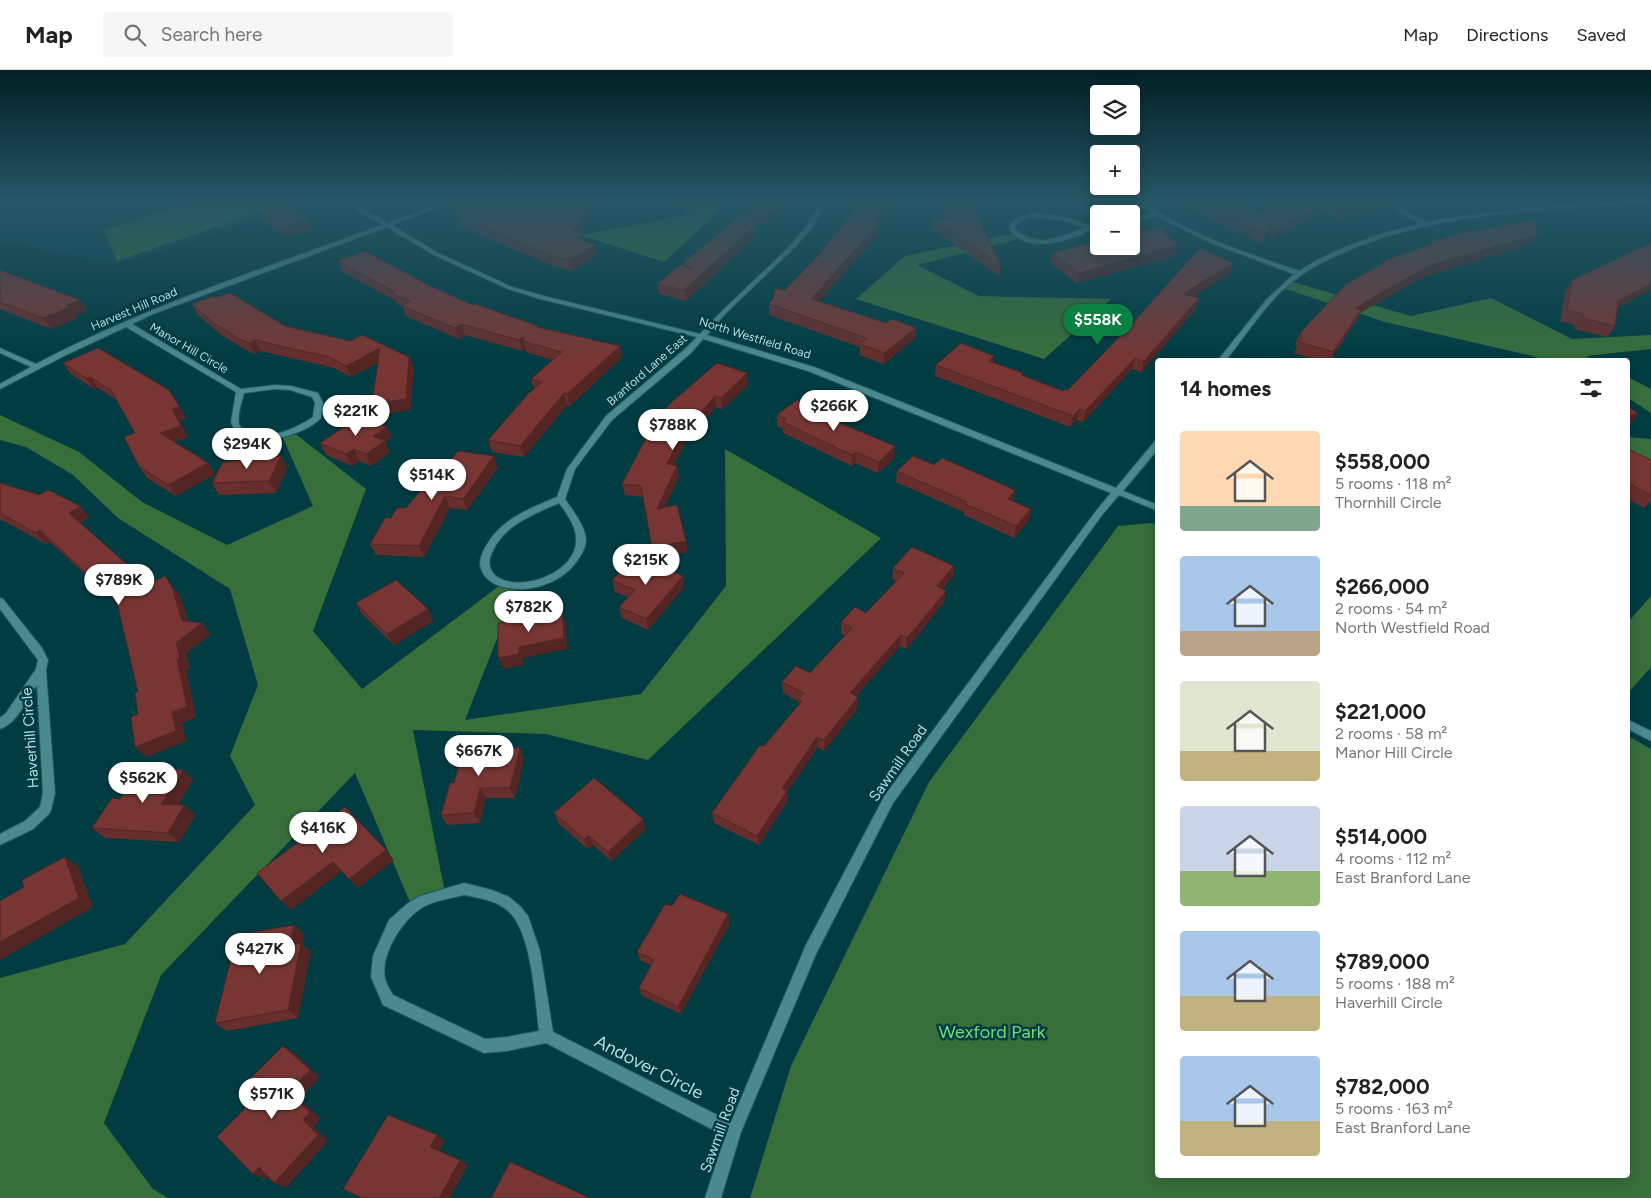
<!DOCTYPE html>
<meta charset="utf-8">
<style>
:root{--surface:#fff;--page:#f6f6f6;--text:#222;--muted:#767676;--line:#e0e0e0;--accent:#0b8043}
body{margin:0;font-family:Figtree,sans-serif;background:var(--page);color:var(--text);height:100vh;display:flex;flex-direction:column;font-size:19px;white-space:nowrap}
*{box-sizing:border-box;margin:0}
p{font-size:16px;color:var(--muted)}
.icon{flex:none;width:28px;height:28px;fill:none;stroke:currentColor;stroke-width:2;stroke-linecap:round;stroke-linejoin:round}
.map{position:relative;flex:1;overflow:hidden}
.panel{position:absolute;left:1155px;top:288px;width:475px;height:820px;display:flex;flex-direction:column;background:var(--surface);border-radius:5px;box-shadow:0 2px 12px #0003}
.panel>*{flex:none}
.tools{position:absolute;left:1090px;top:15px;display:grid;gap:10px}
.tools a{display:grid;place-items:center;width:50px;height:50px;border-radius:5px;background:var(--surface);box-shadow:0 2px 12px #0003;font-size:25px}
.price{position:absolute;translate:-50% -42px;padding:0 11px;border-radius:18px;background:#fff;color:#222;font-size:16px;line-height:32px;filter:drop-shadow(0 1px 2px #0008)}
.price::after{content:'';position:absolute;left:50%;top:30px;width:15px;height:11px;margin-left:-8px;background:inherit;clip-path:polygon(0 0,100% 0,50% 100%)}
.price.selected{background:var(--accent);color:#fff}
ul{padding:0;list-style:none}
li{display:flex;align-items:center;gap:15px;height:125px;padding:0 25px}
li span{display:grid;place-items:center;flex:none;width:140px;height:100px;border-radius:5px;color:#555}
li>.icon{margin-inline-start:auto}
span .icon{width:60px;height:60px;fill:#fffc;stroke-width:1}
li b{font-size:21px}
h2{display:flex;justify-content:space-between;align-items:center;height:60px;padding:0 25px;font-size:21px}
header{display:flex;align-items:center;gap:30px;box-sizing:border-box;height:70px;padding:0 25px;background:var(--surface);border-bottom:1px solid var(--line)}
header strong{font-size:24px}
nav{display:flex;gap:28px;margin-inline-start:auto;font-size:18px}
.search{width:350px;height:45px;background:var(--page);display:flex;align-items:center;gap:12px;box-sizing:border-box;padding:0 18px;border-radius:5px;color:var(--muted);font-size:19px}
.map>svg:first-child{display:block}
</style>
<header>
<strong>Map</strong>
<div class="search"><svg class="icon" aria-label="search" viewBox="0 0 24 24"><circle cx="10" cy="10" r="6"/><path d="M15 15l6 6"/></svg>Search here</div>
<nav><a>Map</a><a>Directions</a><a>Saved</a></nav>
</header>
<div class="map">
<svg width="1651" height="1128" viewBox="0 0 1651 1128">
<rect width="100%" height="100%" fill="#013c42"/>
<path fill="#04484e" d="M0,131H314L117,194L0,170Z"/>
<g fill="#376e3a">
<path d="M211,131H293L117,191L104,160L181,136L186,139Z"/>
<path d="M672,131H723L717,143L664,192L580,165L692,144Z"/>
<path d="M1015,163L1023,168L917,195L979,226L1111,229L1044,289L856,229L905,186Z"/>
<path d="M1289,211L1411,246L1491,228L1572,269L1651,265V279L1586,286L1594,290H1543L1533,286L1385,252L1283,218Z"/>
<path d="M1628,307L1651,319V343L1628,328Z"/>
<path d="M0,345L79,382L142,432L227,475L313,436L282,366L293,362L366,419L313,561L362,619L503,513L518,515L465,650L641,624L726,516L725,379L881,468L648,690L546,664L413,660L445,823L412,837L355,703L161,905L104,1053L153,1119L168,1128H0V908L125,874L255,735L230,686L258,615L230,519L118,448L73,405L26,377L0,370Z"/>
<path d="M1628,367L1651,369V391L1628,387Z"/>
<path d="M1152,453L1158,456V1105H1628V666L1651,679V1128H750L791,996L929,712L1118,456Z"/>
<path d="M1651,526V597L1628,623V552Z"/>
</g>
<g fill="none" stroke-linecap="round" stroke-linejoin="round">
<defs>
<g id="minor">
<path d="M343,131H350L388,153L447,131H455L392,155L438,183L512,217L544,226L700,264L722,241L788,178L806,157L821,131H827L811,159L792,180L726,243L707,265L814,297L1116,418L1155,371H1158V379L1123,421L1158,435V441L1119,425L1102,445L893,733L816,884L741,1062L721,1128H705L725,1066L546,973L507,981L484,983L383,935L371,907L373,886L389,850L408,833L420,826L464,813L492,820L509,827L520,836L528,846L540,881L553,962L731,1052L806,875L885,725L1096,441L1111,423L808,301L703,269L691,283L612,350L575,399L565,429C573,441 585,455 586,470C586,476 583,482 579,488C563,514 524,527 495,514C487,510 481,503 480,494C480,488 483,481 486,476C502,448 529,439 557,427L567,399L606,346L685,279L697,267L540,229L508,219L434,185L387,157L153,244L132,254L241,319L275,315L291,316L318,323L323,333L321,348C304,366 241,385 231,352L236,322L126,257L66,285L0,319V314L31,297L0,283V278L36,294C146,236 266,198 382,155ZM275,319L290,320L312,327L315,333L313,347C295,359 273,369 251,363C246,362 241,359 239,354C237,344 242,332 244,323ZM559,433C567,444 577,457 576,471C576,501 526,521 501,509C492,505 488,497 490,488C500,456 532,445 559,433ZM464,825C479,828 495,830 507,840C532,860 535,930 539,961L507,967L485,969L393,925C390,920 386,913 385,908C380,883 405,845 427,835C438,830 452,828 464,825Z"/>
<path d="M1134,131H1141C1188,164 1244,182 1299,201C1335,178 1378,163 1420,154L1380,131H1387L1427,152L1455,147L1531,137L1625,131H1650L1647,133C1551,140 1453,141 1362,175C1338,184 1312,196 1292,212C1266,233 1247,264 1226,290H1218L1267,229L1294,204L1213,174L1156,146L1131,152V148L1151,144Z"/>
<path d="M1031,143L1061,146L1095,157C1080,168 1044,178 1026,172C1018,169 1013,164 1008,157L1015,149ZM1031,147L1061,150L1086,157C1062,167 1034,180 1014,157L1019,151Z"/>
<path d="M0,528L3,529L42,578L48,590L46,600L55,723L51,740L49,744L33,759L0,775V764L25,751L40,737L43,723L37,615C27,629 17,654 0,659V648L6,643L36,599L38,590L0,539Z"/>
<path d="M1628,650L1651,661V671L1628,659Z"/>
</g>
</defs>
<use href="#minor" stroke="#21595f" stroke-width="2"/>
<use href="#minor" fill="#4a8990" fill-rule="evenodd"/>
</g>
<g fill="#662e2c">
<path d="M451,131H597V135L580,164L583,171L595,175L597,185L572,201L553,196L460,156Z"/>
<path d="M858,131H891L890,135L872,172L819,231L886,253L916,258L915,268L884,294L859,285L860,277L769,245V234L784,221L818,186L848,149Z"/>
<path d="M938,131H993L973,139L1001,195L999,206L932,159L933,149L946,148Z"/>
<path d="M1177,131H1238L1256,144L1282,131H1388L1386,136L1339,150L1324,142L1275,168L1268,165L1262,174L1186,138Z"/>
<path d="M780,139L778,146L768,155L753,153L756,166L686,231L659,224L657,214L685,197L684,192L747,147V142Z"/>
<path d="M260,142L312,159L287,168L264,152Z"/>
<path d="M1430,172L1532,174L1423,207L1360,243L1356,251L1330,290H1317L1294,283L1297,277L1295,274L1300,263L1381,195L1383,191L1428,175Z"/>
<path d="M1178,175L1175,186L1077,213L1050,193L1052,183Z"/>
<path d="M338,191L432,217L473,235L538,256L539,257L620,276L622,287L570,336L567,335L524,387L492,382L488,370L534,319L531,309L553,290L526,282L525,279L523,281L465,265L459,269L406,246L403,237L397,234L396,231L343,202Z"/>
<path d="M1233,193L1230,203L1193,226L1196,239L1141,302L1132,299L1083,352L1077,350L1070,357L935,306L936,295L993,292L1023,306L1063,321L1068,320Z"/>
<path d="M0,200L80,230L87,241L75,245L77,248L51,259L0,239Z"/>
<path d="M1572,210L1617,238L1615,256L1607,267L1574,259L1575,255L1560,251L1565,221Z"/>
<path d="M216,228L285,256L409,287L414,298L410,340L377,345L378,292L351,307L334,298L261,281L255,284L244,279L220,264L198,245L192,234Z"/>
<path d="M63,293L169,320L186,348L179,350L188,367L174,372L208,393L215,404L176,426L147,408L139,396L135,363L117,330L98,318L94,319L71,304Z"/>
<path d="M717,293L748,315L722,339L716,337L697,360L692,358L674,395L679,407L665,437L686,471L687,482L654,488L643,427L625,425L622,414Z"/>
<path d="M777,345L836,352L894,388L878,403L855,393L852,396L783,363V359L777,356Z"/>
<path d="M392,368L385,372L390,382L371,396L359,391L352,396L326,385L320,373Z"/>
<path d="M1628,379L1651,390V431L1644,438L1628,429Z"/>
<path d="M281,386L287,398L276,423L219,425L212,413Z"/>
<path d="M494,386L498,398L467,440L450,438L424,487L376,485L370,474L391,448L406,438L436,408Z"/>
<path d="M934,395L1015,420L1013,431L1031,439L1029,450L1014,468L964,445V442L896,412L897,401Z"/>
<path d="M0,413L80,436L89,448L80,453L132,499L138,496L151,513L174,518L181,528L188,551L210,564L186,584L190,599L186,600L196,647L182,653L186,671L146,687L135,677L138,644V622L118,534L50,472L46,474L4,451L0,450Z"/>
<path d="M954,496L953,507L942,519L944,532L923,559L906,579L900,576L856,626L858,638L824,681L818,677L787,722L788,731L759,775L714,753L712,743L764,676L799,635L798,631L783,623L782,612L810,603L845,566L841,564V552L866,543L896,511L892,509L893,498Z"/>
<path d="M683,506L684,517L648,560L622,548L619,537L628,527L615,522L612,510Z"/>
<path d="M356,533L433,551L394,575L362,544Z"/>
<path d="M520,678L524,688L515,728H486L480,753L447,755L441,745L454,713Z"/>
<path d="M193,710L178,735H184L195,745L179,772L105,768L92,758L120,729Z"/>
<path d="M554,743L643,749L646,759L611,791L593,775L588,779L558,753Z"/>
<path d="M672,836L730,853L681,944L642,926L639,918L651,895L640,890L637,882Z"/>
<path d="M304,864L302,874L311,882L298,948L227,961L215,953Z"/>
</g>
<g fill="#532624">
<path d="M592,131H597V135L578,166L582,164L584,175L575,171L573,161Z"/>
<path d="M779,131H786L780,139L778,146L768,155L767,145Z"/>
<path d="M887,131H891L890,135L872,172L811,240V229Z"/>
<path d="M969,131H993L968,141Z"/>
<path d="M1374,131H1388L1386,136L1339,150L1343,139Z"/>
<path d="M1328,132L1324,142L1275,168L1279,158Z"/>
<path d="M308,149L312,159L287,168L283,158Z"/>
<path d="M1272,155L1268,165L1262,174L1266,164Z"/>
<path d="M755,156L756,166L686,231L684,220Z"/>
<path d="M1538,164L1532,174L1423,207L1360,243L1356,251L1329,290L1355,238L1428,196Z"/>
<path d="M595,175L597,185L572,201L570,190Z"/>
<path d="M1178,175L1175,186L1077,213L1079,203Z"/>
<path d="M1233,193L1230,203L1180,235L1183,224Z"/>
<path d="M1651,214V220L1610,242L1618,231Z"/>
<path d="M1199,228L1196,239L1141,302L1144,291Z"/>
<path d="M80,230L87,241L75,245L77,248L51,259L43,248L66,235Z"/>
<path d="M461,254L465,265L459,269L455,258Z"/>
<path d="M916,258L915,268L884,294V283Z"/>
<path d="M524,267L523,271L525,279L523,281L519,270Z"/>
<path d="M255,270L261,281L255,284L249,273Z"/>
<path d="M620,276L622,287L570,336L567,324Z"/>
<path d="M380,278L384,289L351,307L346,296Z"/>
<path d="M994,286L992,297L989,291Z"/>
<path d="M409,287L414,298L410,340L377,345L372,334Z"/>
<path d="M1135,288L1132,299L1083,352L1085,341Z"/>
<path d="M747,303L748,315L722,339L721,328Z"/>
<path d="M90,307L98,318L94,319L86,308Z"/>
<path d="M564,323L567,335L524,387L520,376Z"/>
<path d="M715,326L716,337L697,360L696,348Z"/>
<path d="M179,336L186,348L179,350L188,367L167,374L160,363L172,339Z"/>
<path d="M1080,339L1077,350L1070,357L1073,346Z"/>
<path d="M1638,344L1629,355H1628V346Z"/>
<path d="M690,347L692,358L669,406L667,394Z"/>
<path d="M387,357L392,368L385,372L390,382L371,396L366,384L373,366Z"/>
<path d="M895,376L894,388L878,403L879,392Z"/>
<path d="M354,379L359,391L352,396L346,384Z"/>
<path d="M856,382L855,393L852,396V385Z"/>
<path d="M281,386L287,398L276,423L269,411Z"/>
<path d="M494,386L498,398L467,440L463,429Z"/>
<path d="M208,393L215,404L176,426L168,415Z"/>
<path d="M677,396L679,407L659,450L657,439Z"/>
<path d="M1015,420L1013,431L1008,429Z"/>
<path d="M445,426L450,438L424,487L419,476Z"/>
<path d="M80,436L89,448L78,454L69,443Z"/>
<path d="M1031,439L1029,450L1014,468L1016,456Z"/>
<path d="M40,460L50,472L46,474L36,463Z"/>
<path d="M686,471L687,482L654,488L652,477Z"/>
<path d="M138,496L148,507L159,525L150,513Z"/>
<path d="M954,496L953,507L935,528L937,516Z"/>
<path d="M165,506L181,528L191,561L202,553L210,564L186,584L190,599L186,600L196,647L182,653L186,671L146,687L135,677L172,642L177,589L176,573L182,551Z"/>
<path d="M683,506L684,517L648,560L646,549Z"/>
<path d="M946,521L944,532L923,559L906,579L907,568Z"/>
<path d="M428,539L433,551L394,575L387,564Z"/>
<path d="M562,542L566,554L567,579L523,588V595L503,599L498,588L519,577Z"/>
<path d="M901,565L900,576L849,634L850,623Z"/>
<path d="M858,627V638L824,681V670Z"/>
<path d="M817,667L818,677L787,722L788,731L759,775L757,766L782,718Z"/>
<path d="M520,678L524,688L515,728L510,718Z"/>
<path d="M183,700L193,710L172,744L161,734Z"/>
<path d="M480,718L486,728L480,753L474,743Z"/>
<path d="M184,735L195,745L179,772L168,763Z"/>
<path d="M643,749L646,759L611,791L608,782Z"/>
<path d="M589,766L593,775L588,779L584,769Z"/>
<path d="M386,780L394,790L358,818L349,809Z"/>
<path d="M65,787L78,796L93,837L0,890V872Z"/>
<path d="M333,792L342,801L291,840L281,831Z"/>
<path d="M728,844L730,853L681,944L678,937Z"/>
<path d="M294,855L304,864L302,874L311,882L298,948L288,940L290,875Z"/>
<path d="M283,976L294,983L320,1007L299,1029L321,1049L314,1057L328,1071L286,1118L274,1113L288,1022Z"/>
<path d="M437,1065L445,1071L439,1082L430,1077Z"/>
<path d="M460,1090L468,1095L450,1128H439Z"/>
<path d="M259,1097L271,1103L266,1109L253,1104Z"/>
</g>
<g fill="#773633" stroke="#532624">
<path d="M452,131H592L573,161L582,164L575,168L595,175L570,190L550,185L457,146Z"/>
<path d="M751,131H779L778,136L767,145L747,142Z"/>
<path d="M858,131H887L872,161L811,229L886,253L892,249L916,258L884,283L860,274L867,268L769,234L772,231L776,218L784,221L818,186L848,149Z"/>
<path d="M944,131H970H969L1001,195L933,149L952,148Z"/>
<path d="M1196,131H1238L1256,144L1282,131H1374L1343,139L1328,132L1279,158L1272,155L1266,164Z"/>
<path d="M285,134L308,149L283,158L260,142Z"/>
<path d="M744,143L755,156L684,220L657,214L680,195L691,199L684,192Z"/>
<path d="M1534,150L1538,164L1428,196L1355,238L1361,240L1333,282L1299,272L1303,267L1300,263L1346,214L1386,192L1383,191L1432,174L1430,172L1463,163Z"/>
<path d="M1160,158L1178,175L1079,203L1052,183L1099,171V176H1131V161Z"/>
<path d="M1651,173V214L1618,231L1615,256L1582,248L1583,244L1567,240L1572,210Z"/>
<path d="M1200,178L1233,193L1183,224L1199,228L1144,291L1135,288L1085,341L1080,339L1073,346L936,295L961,273L994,286L989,291L1023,303L1021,305L1063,321L1065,319L1068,320L1128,258Z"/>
<path d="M365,181L432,217L473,235L475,234L538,256L537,257L620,276L567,324L564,323L520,376L488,370L528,324L542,312L531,309L562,282L523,271L524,267L519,270L461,254L455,258L402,236L410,231L393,224L395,222L338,191Z"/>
<path d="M0,200L80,230L66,235L70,237L43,248L0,232Z"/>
<path d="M230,223L285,256L350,271L362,265L409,287L406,329L372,334L380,278L346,296L329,287L255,270L249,273L238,268L214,253L192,234L214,226L216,228Z"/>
<path d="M98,278L169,320L179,336L172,339L181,356L160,363L208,393L168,415L139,396L124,367L135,363L111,320L90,307L86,308L63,293Z"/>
<path d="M717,293L747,303L721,328L715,326L696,348L690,347L667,394L677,396L657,439L677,435L686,471L652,477L641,416L622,414L656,349L672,332Z"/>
<path d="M797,330L836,347L832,350L895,376L879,392L856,382L852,385L783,352L786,349L777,345Z"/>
<path d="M1628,336L1638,344L1628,346Z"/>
<path d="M360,346L387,357L373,366L385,371L366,384L354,379L346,384L320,373Z"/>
<path d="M1628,379L1651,390V425L1628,413Z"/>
<path d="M458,381L494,386L463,429L445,426L419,476L370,474L385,448H391L397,438H406L431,408H436Z"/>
<path d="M281,386L269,411L212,413L223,392Z"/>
<path d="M913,386L934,395L942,388L1015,420L1008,429L1031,439L1016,456L965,434L967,432L897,401Z"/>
<path d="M0,413L39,425L48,420L80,436L69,443L132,499L138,496L150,513L165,506L172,517L182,551L202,553L176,573L180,588L177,589L187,637L172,642L176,661L135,677L131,647L138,644L135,623L138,622L117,532L40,460L36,463L0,443Z"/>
<path d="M912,477L954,496L937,516L946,521L924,548L907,568L901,565L850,623L858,627L824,670L817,667L782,718L787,721L757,766L712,743L760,675L764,676L802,631L798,629L804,623L782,612L796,596L810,603L852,558L841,552L855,537L866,543L904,503L893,498Z"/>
<path d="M636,487L683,506L646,549L619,537L635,520L612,510Z"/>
<path d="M396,510L428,539L387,564L356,533Z"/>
<path d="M562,542L564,568L519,577V584L498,588V553Z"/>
<path d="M520,678L510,718H480L474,743L441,745L450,713H454L464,679Z"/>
<path d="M141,697L183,700L161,734L184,735L168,763L92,758L112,728L120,729Z"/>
<path d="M594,708L643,749L608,782L589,766L584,769L554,743Z"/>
<path d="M345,737L386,780L349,809L333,792L281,831L257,803Z"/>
<path d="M65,787L79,828L0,872V831L24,817L22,810Z"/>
<path d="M680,824L728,844L678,937L639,918L654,890L637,882L665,834L672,836Z"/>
<path d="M294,855L290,875L301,873L288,940L215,953L237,865Z"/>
<path d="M283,976L310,1000L288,1022L310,1042L303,1050L318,1065L274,1113L259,1097L253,1104L217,1067L261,1022L248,1011Z"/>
<path d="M388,1045L437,1065L430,1077L460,1090L439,1128H362L343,1119Z"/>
<path d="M510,1092L590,1128H491Z"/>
</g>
<linearGradient id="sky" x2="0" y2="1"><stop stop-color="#012124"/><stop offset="0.45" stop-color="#275665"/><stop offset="1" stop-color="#275665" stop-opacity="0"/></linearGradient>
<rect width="1651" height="289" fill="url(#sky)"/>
<g text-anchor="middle" stroke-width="5" stroke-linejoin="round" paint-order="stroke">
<g font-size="12" fill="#b3dee3" stroke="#013c42">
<text transform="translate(134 239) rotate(-23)" y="4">Harvest Hill Road</text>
<text transform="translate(755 268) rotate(17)" y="4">North Westfield Road</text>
<text transform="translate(189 278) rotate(30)" y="4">Manor Hill Circle</text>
<text transform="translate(647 300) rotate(-41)" y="4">Branford Lane East</text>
</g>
<g font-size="15" fill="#b3dee3" stroke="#013c42">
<text transform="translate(30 668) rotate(-94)" y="5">Haverhill Circle</text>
<text transform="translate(898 693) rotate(-55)" y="5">Sawmill Road</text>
<text transform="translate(720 1060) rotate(-70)" y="5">Sawmill Road</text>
</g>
<g font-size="18" fill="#70de76" stroke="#013c42">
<text x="992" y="968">Wexford Park</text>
</g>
<g font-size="18" fill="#b3dee3" stroke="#013c42">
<text transform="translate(649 997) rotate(27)" y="6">Andover Circle</text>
</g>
</g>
</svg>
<div class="tools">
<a><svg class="icon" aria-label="layers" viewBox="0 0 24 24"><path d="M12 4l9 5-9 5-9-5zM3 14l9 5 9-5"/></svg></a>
<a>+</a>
<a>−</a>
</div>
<b class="price selected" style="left:1098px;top:276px">$558K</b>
<b class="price" style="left:834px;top:362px">$266K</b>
<b class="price" style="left:356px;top:367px">$221K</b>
<b class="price" style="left:673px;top:381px">$788K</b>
<b class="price" style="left:247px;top:400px">$294K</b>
<b class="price" style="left:432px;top:431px">$514K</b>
<b class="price" style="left:646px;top:516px">$215K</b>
<b class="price" style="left:119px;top:536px">$789K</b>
<b class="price" style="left:529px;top:563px">$782K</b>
<b class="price" style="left:479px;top:707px">$667K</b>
<b class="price" style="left:143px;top:734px">$562K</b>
<b class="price" style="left:323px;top:784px">$416K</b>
<b class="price" style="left:260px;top:905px">$427K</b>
<b class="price" style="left:272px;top:1050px">$571K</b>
<section class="panel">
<h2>14 homes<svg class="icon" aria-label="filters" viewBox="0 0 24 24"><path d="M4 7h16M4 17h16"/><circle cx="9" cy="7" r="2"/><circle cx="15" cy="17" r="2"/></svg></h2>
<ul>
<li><span style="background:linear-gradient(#ffd9b3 75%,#7fa58c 0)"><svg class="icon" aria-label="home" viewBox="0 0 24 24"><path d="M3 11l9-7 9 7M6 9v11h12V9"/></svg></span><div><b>$558,000</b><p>5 rooms · 118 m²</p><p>Thornhill Circle</p></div></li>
<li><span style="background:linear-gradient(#a9c7e8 75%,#b9a48a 0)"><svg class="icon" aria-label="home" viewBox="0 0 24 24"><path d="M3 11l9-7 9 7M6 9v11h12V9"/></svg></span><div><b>$266,000</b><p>2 rooms · 54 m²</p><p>North Westfield Road</p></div></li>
<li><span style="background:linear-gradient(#dfe7d0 70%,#c2b280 0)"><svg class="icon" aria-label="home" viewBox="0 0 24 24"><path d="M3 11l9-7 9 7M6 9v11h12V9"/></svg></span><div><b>$221,000</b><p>2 rooms · 58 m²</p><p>Manor Hill Circle</p></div></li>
<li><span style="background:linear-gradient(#c9d6e8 65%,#8fb573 0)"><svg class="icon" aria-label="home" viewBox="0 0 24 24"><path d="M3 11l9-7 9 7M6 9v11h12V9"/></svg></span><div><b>$514,000</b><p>4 rooms · 112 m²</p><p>East Branford Lane</p></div></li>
<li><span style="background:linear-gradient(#a9c7e8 65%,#c2b280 0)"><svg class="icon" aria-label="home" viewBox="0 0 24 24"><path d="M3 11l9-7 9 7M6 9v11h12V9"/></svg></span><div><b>$789,000</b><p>5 rooms · 188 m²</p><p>Haverhill Circle</p></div></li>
<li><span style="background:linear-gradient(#a9c7e8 65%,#c2b280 0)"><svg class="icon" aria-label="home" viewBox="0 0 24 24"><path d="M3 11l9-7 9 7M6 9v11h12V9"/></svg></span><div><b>$782,000</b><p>5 rooms · 163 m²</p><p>East Branford Lane</p></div></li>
</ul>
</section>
</div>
